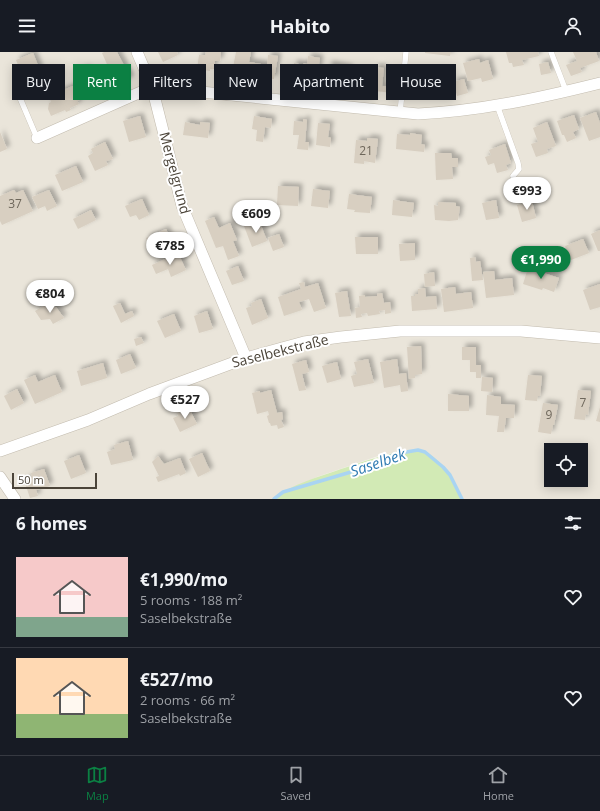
<!DOCTYPE html>
<meta charset="utf-8">
<style>
:root{--surface:#171b24;--page:#242831;--text:#f1f3f6;--muted:#9ea1a6;--line:#363941;--accent:#0b8043}
body{margin:0;font-family:"Open Sans",sans-serif;background:var(--page);color:var(--text);height:100vh;display:flex;flex-direction:column;font-size:15px;white-space:nowrap}
*{box-sizing:border-box;margin:0}
p{font-size:13px;color:var(--muted)}
.icon{flex:none;width:22px;height:22px;fill:none;stroke:currentColor;stroke-width:2;stroke-linecap:round;stroke-linejoin:round}
.map{position:relative;height:447px;overflow:hidden}
.panel{display:flex;flex-direction:column;background:var(--surface);flex:1}
.panel>*{flex:none}
.hud{position:absolute;left:12px;top:12px;width:576px;height:36px;display:flex;gap:8px}
.controls{position:absolute;left:544px;top:391px;display:grid;gap:8px}
.controls a{display:grid;place-items:center;width:44px;height:44px;border-radius:0px;background:var(--surface);box-shadow:0 2px 10px #0003;font-size:20px}
.scale{position:absolute;left:12px;bottom:10px;width:85px;box-sizing:border-box;padding-left:4px;border:2px solid #4b4439;border-top:0;font-size:11px;line-height:14px;white-space:nowrap;color:#4b4439;-webkit-text-stroke:3px #fff;paint-order:stroke}
.price{position:absolute;translate:-50% -34px;padding:0 9px;border-radius:14px;background:#fff;color:#222;font-size:13px;line-height:26px;filter:drop-shadow(0 1px 2px #0008)}
.price::after{content:'';position:absolute;left:50%;top:24px;width:12px;height:9px;margin-left:-6px;background:inherit;clip-path:polygon(0 0,100% 0,50% 100%)}
.price.current{background:var(--accent);color:#fff}
ul{padding:0;list-style:none}
li{display:flex;align-items:center;gap:12px;height:100px;padding:0 16px}
li+li{border-top:1px solid var(--line)}
li span{display:grid;place-items:center;flex:none;width:112px;height:80px;border-radius:0px;color:#555}
li>.icon{margin-inline-start:auto}
span .icon{width:48px;height:48px;fill:#fffc;stroke-width:1}
li b{font-size:17px}
h2{display:flex;justify-content:space-between;align-items:center;height:48px;padding:0 16px;font-size:17px}
.chip{padding:0 14px;border-radius:0px;background:var(--surface);box-shadow:0 2px 10px #0003;font-size:14px;line-height:36px}
.chip.current{background:var(--accent);color:#fff}
header{display:flex;justify-content:space-between;align-items:center;height:52px;padding:0 16px;background:var(--surface);font-size:18px;font-weight:700}
.dock{display:flex;justify-content:space-around;align-items:center;height:56px;border-top:1px solid var(--line);background:var(--surface);font-size:11px;color:var(--muted)}
.dock a{display:grid;justify-items:center;gap:2px}
.dock .current{color:var(--accent)}
.map>svg:first-child{display:block}
</style>
<header><svg class="icon" aria-label="menu" viewBox="0 0 24 24"><path d="M4 6h16M4 12h16M4 18h16"/></svg>Habito<svg class="icon" aria-label="person" viewBox="0 0 24 24"><circle cx="12" cy="8" r="4"/><path d="M4 21q1-7 8-7t8 7"/></svg></header>
<div class="map">
<svg width="600" height="447" viewBox="0 0 600 447">
<defs>
<filter id="shadow"><feDropShadow dx="3.5" dy="-3.5" stdDeviation="2" flood-color="#0004"/></filter>
</defs>
<rect width="100%" height="100%" fill="#f6f3ec"/>
<path fill="#eae5da" fill-rule="evenodd" d="M0,0H600V447H462L450,423L439,411L425,400L413,398L381,403L317,425L281,441L274,447H0ZM551,398H581V428H551Z"/>
<path fill="#d2eab5" d="M418,398C439,400 454,431 462,447H274C291,432 319,425 341,417C366,409 391,399 418,398Z"/>
<g fill="none" stroke-linecap="round" stroke-linejoin="round">
<path stroke="#a9d4f2" stroke-width="3.5" d="M274,447L283,440L351,420L382,409L395,402L418,398L425,400L443,415L450,423L462,447"/>
</g>
<g fill="#d8cfc1" filter="url(#shadow)">
<path d="M104,0H117L131,27L99,42L93,29L83,35L76,22L86,16L92,27L110,19L102,1Z"/>
<path d="M158,0H177L178,3L163,10Z"/>
<path d="M206,0H221L220,9H215L214,17H210V19L197,17L199,3H205Z"/>
<path d="M236,0H251L249,10L267,13L268,3L278,4L274,27L250,24L251,17L247,16V18L233,15Z"/>
<path d="M425,0H451L450,4L425,1Z"/>
<path d="M506,0H538L539,4L522,8L524,13L513,15L512,11H509Z"/>
<path d="M573,0H596L599,9L580,16L582,20L571,24L566,13L577,9Z"/>
<path d="M33,1L42,23L25,30L16,8Z"/>
<path d="M308,4L320,6L316,31L301,28V26L292,24L294,11L303,13L304,11L307,12Z"/>
<path d="M479,7L480,11L488,8L493,27L482,30L481,26L468,29L463,11Z"/>
<path d="M548,10L551,21L541,23L539,12Z"/>
<path d="M329,12L350,16L349,21L359,23L357,36L325,31Z"/>
<path d="M375,15L384,16L382,34L395,36L394,41L364,38L366,22L374,23Z"/>
<path d="M464,27L468,41L457,44L453,30Z"/>
<path d="M421,29L448,31L447,46L420,43Z"/>
<path d="M80,31L86,45L77,49L79,52L70,56L71,58L66,60L65,58L51,64L48,57L49,51L51,50L49,44Z"/>
<path d="M596,60L600,71V85L589,89L580,66Z"/>
<path d="M574,63L579,77L573,80L576,86L567,90L564,83H562L557,69Z"/>
<path d="M140,64L146,85L129,90L123,69Z"/>
<path d="M254,64L272,67L271,76L265,75L263,90L256,89L257,78L252,77Z"/>
<path d="M303,67L307,68L305,90H309L308,98L297,97L299,83H293L294,69L303,70Z"/>
<path d="M185,70L200,73V70L210,71L208,86L183,83Z"/>
<path d="M547,70L556,94L547,97L548,101L536,105L531,92L538,90L533,76Z"/>
<path d="M318,71L330,72L328,85L331,86L330,95L316,93Z"/>
<path d="M0,80L7,97L0,100Z"/>
<path d="M410,81L422,83L421,92L425,93L424,100L396,97L397,82L410,83Z"/>
<path d="M367,86L378,87L375,111L364,109V112L354,111L356,88L367,89Z"/>
<path d="M105,90L113,107L106,109L108,113L95,119L88,104L93,101L91,97Z"/>
<path d="M505,92L511,111L506,113L508,118L497,121L494,111L488,113L485,105L491,103L489,98Z"/>
<path d="M435,101H451L452,106H458V115H452L453,127L436,128Z"/>
<path d="M76,114L83,130L62,139L55,123Z"/>
<path d="M278,134L299,135L298,154L277,153Z"/>
<path d="M313,137L330,139L328,156L311,154Z"/>
<path d="M14,138L16,141L23,138L33,159L2,173L0,169V144Z"/>
<path d="M49,138L57,154L47,159L45,154L38,157L32,145Z"/>
<path d="M349,142L372,145L370,161L354,160L355,158L347,157Z"/>
<path d="M142,147L149,163L139,168L136,163L130,165L125,154Z"/>
<path d="M393,148L414,151L412,165L392,163Z"/>
<path d="M496,148L499,166L486,168L482,151Z"/>
<path d="M532,149L536,166L522,170L517,153Z"/>
<path d="M438,150L456,151V154L460,155L458,168L449,169L435,168L434,153L438,154Z"/>
<path d="M91,158L96,168L78,177L73,167Z"/>
<path d="M214,165L219,176L230,171L237,188L233,189L239,204L228,208L223,194L216,196L205,169Z"/>
<path d="M259,168L267,189L252,195L244,174Z"/>
<path d="M166,177L173,192L153,201L146,186Z"/>
<path d="M600,178V199H598L591,182Z"/>
<path d="M279,182L284,195L273,199L268,186Z"/>
<path d="M355,185H378V202H356Z"/>
<path d="M583,187L589,201L571,208L565,194Z"/>
<path d="M415,191V208L400,209L399,192Z"/>
<path d="M178,201L186,218L171,225L168,217L156,222L152,213Z"/>
<path d="M475,205L476,210L480,209L483,228L472,229L470,206Z"/>
<path d="M238,214L244,229L232,233L226,219Z"/>
<path d="M528,216L559,226L554,240L543,236L542,238L523,232Z"/>
<path d="M494,219L495,228L512,226L514,243L486,246L483,220Z"/>
<path d="M434,220L435,234L425,235L424,222Z"/>
<path d="M304,230L305,235L318,231L326,256L314,260L309,247L299,250L302,258L284,264L278,245L301,237L299,231Z"/>
<path d="M600,232V255L590,258L583,238Z"/>
<path d="M455,235L456,242L471,240L473,256L444,260L441,237Z"/>
<path d="M425,236L426,245L436,244L437,257L412,259L411,244H415V242H418V237Z"/>
<path d="M347,239L351,264L339,265L335,241Z"/>
<path d="M382,241L384,251L390,250L391,261L385,262V258L379,259L380,262L368,264L367,261L361,262L362,265L356,266L355,256L360,255L359,244L365,243V245L377,244V242Z"/>
<path d="M261,247L268,266L252,273L246,256L252,254L251,251Z"/>
<path d="M120,251L125,262L132,259L134,264L121,271L113,254Z"/>
<path d="M45,253L56,255L64,266L53,272L50,267L41,268L35,259Z"/>
<path d="M207,259L213,277L199,281L194,264Z"/>
<path d="M174,262L181,279L165,286L157,269Z"/>
<path d="M141,285L144,291L136,294L134,287Z"/>
<path d="M421,294L422,322L415,323V326L409,327L407,295Z"/>
<path d="M462,295H476V313H481V326H476V320H470V308H462Z"/>
<path d="M130,302L136,316L121,322L116,308Z"/>
<path d="M368,307L374,331L354,335L351,324L357,322L354,310Z"/>
<path d="M397,307L399,322L406,321L408,339L401,340L400,333L384,336L380,310Z"/>
<path d="M306,308L309,320L302,322L306,338L299,339L292,312Z"/>
<path d="M337,310L341,327L327,331L322,314Z"/>
<path d="M103,311L107,326L81,334L77,319Z"/>
<path d="M35,323L38,330L55,323L62,340L35,352L24,328Z"/>
<path d="M528,323L542,324L540,344H538L537,349L525,348Z"/>
<path d="M482,325L493,326L492,340L481,339Z"/>
<path d="M17,337L24,351L11,358L4,344Z"/>
<path d="M271,338L277,361L282,360L283,367L281,368L284,375L278,377L277,373L271,374L270,371H269L267,364L269,363L268,359L257,362L252,341L260,339V341Z"/>
<path d="M578,338L591,339L588,363L586,362L585,368L574,367Z"/>
<path d="M448,342L469,344V359H448Z"/>
<path d="M487,343L501,345V352L515,353L514,366H506L504,380H497L499,364L486,363Z"/>
<path d="M543,351L558,353L554,373H553L551,382L538,380Z"/>
<path d="M600,355V370L596,369Z"/>
<path d="M185,357L186,360L190,358L197,372L180,380L173,366L178,364L177,361Z"/>
<path d="M128,389L133,408L111,413L107,400L115,397L114,393Z"/>
<path d="M202,401L210,419L198,425L189,407Z"/>
<path d="M79,403L86,421L71,427L64,409Z"/>
<path d="M158,404L164,412L180,406L186,421L180,424L179,422L158,430L156,425L159,424L152,410Z"/>
<path d="M44,417L50,434L36,438L38,444L30,446L24,428L32,425L31,421Z"/>
</g>
<g fill="none" stroke-linecap="round" stroke-linejoin="round">
<defs>
<g id="lane">
<path d="M551,0L566,39"/>
<path d="M20,46L37,86"/>
<path d="M497,53L518,111L519,117L513,124"/>
<path d="M400,61L406,0"/>
</g>
<g id="street">
<path d="M137,0L152,35L182,154L246,306"/>
<path d="M37,86L152,35L418,62C480,59 540,46 600,31"/>
<path d="M0,399L88,368L149,342L246,306L304,290L341,285L400,279H521L600,286"/>
<path d="M0,425L15,447"/>
</g>
</defs>
<use href="#lane" stroke="#c2bbae" stroke-width="6"/>
<use href="#street" stroke="#c2bbae" stroke-width="12"/>
<use href="#lane" stroke="#fff" stroke-width="5.5"/>
<use href="#street" stroke="#fff" stroke-width="11"/>
</g>
<g text-anchor="middle" stroke-width="4" stroke-linejoin="round" paint-order="stroke">
<g font-size="12" fill="#6e675b">
<text x="366" y="103">21</text>
<text x="15" y="156">37</text>
<text x="583" y="355">7</text>
<text x="549" y="367">9</text>
</g>
<g font-size="14" fill="#4b4439" stroke="#fff">
<text transform="translate(175 121) rotate(75)" y="5">Mergelgrund</text>
<text transform="translate(280 299) rotate(-14)" y="5">Saselbekstraße</text>
</g>
<g font-size="15" font-style="italic" fill="#2e7ab2" stroke="#fff">
<text transform="translate(378 411) rotate(-19)" y="5">Saselbek</text>
</g>
</g>
</svg>
<div class="controls">
<a><svg class="icon" aria-label="locate" viewBox="0 0 24 24"><circle cx="12" cy="12" r="6"/><path d="M12 2v4M12 18v4M2 12h4M18 12h4"/></svg></a>
</div>
<div class="scale">50 m</div>
<b class="price" style="left:527px;top:159px">€993</b>
<b class="price" style="left:256px;top:182px">€609</b>
<b class="price" style="left:170px;top:214px">€785</b>
<b class="price current" style="left:541px;top:228px">€1,990</b>
<b class="price" style="left:50px;top:262px">€804</b>
<b class="price" style="left:185px;top:368px">€527</b>
<div class="hud">
<a class="chip">Buy</a>
<a class="chip current">Rent</a>
<a class="chip">Filters</a>
<a class="chip">New</a>
<a class="chip">Apartment</a>
<a class="chip">House</a>
</div>
</div>
<section class="panel">
<h2>6 homes<svg class="icon" aria-label="filters" viewBox="0 0 24 24"><path d="M4 7h16M4 17h16"/><circle cx="9" cy="7" r="2"/><circle cx="15" cy="17" r="2"/></svg></h2>
<ul>
<li><span style="background:linear-gradient(#f6c9c9 75%,#7fa58c 0)"><svg class="icon" aria-label="home" viewBox="0 0 24 24"><path d="M3 11l9-7 9 7M6 9v11h12V9"/></svg></span><div><b>€1,990/mo</b><p>5 rooms · 188 m²</p><p>Saselbekstraße</p></div><svg class="icon" aria-label="heart" viewBox="0 0 24 24"><path d="M12 20l-8-8c-3-5 5-10 8-4 3-6 11-1 8 4z"/></svg></li>
<li><span style="background:linear-gradient(#ffd9b3 70%,#8fb573 0)"><svg class="icon" aria-label="home" viewBox="0 0 24 24"><path d="M3 11l9-7 9 7M6 9v11h12V9"/></svg></span><div><b>€527/mo</b><p>2 rooms · 66 m²</p><p>Saselbekstraße</p></div><svg class="icon" aria-label="heart" viewBox="0 0 24 24"><path d="M12 20l-8-8c-3-5 5-10 8-4 3-6 11-1 8 4z"/></svg></li>
</ul>
</section>
<nav class="dock">
<a class="current"><svg class="icon" aria-label="map" viewBox="0 0 24 24"><path d="M3 6l6-2 6 2 6-2v14l-6 2-6-2-6 2zM9 4v14M15 6v14"/></svg>Map</a>
<a><svg class="icon" aria-label="saved" viewBox="0 0 24 24"><path d="M7 4h10v16l-5-4-5 4z"/></svg>Saved</a>
<a><svg class="icon" aria-label="home" viewBox="0 0 24 24"><path d="M3 11l9-7 9 7M6 9v11h12V9"/></svg>Home</a>
</nav>
